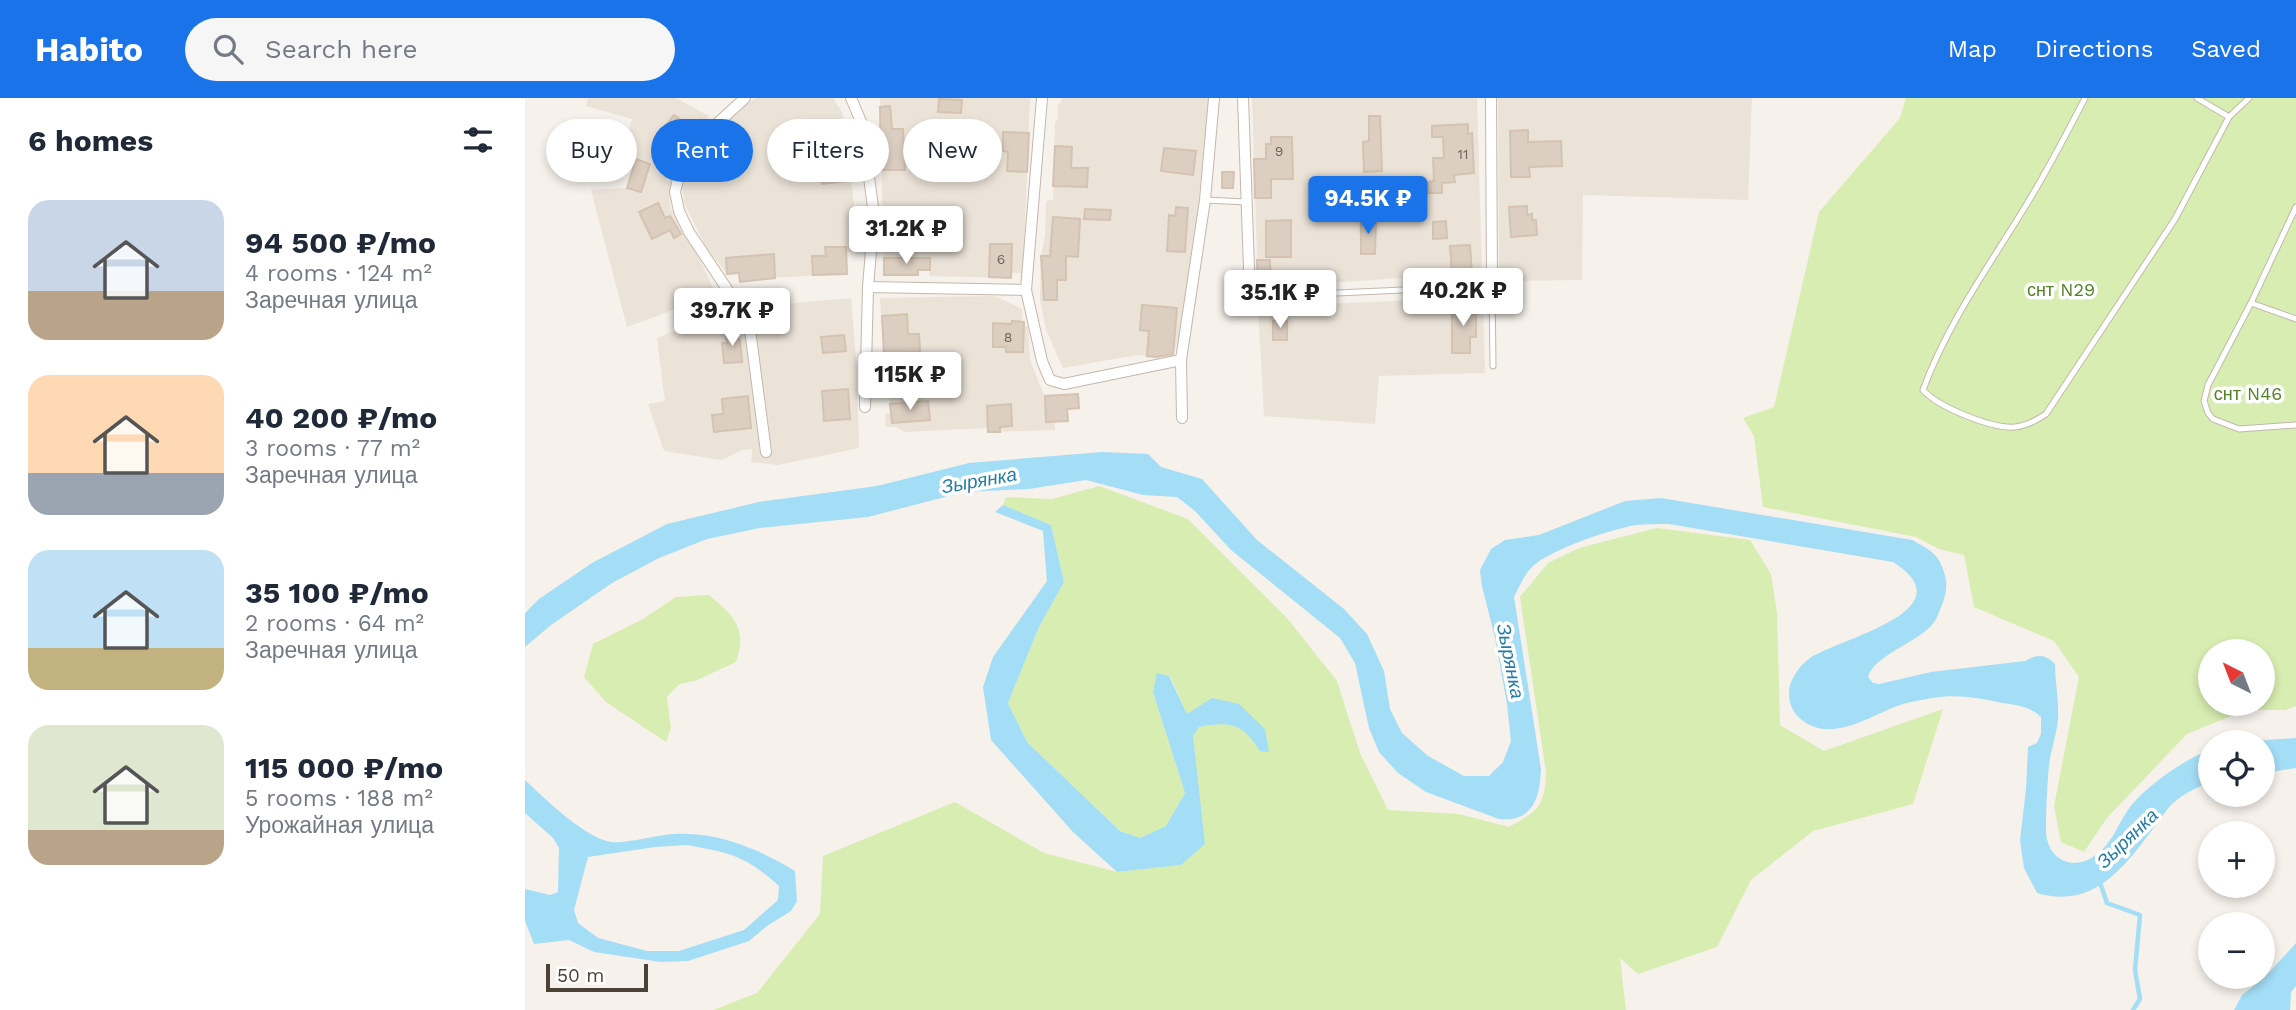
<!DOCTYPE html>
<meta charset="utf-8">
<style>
:root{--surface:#fff;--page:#f6f6f7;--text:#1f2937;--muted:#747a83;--accent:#1a73e8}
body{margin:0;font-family:"Work Sans",sans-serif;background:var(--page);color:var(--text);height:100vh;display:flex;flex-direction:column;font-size:26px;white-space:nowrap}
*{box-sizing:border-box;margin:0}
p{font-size:23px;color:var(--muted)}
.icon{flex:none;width:38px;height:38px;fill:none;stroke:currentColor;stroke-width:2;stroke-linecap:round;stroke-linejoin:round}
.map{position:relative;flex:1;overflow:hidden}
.side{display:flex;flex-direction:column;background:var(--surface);width:525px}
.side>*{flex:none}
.guide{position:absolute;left:21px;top:21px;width:665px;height:63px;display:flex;gap:14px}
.needle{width:46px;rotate:318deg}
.controls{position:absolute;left:1673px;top:541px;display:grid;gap:14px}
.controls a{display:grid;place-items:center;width:77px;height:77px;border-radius:50%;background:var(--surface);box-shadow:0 4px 10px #0003;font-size:35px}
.scale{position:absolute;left:21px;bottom:18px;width:102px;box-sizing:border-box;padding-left:7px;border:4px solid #4b4137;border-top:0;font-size:19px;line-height:24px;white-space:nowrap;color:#4b4137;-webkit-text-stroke:5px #fff;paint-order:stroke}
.price{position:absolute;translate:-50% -60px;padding:0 16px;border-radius:7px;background:#fff;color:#222;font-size:23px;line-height:46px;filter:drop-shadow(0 2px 4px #0008)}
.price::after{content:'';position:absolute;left:50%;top:42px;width:21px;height:16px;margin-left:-10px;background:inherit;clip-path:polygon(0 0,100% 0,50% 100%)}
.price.on{background:var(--accent);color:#fff}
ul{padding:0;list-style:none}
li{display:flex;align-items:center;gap:21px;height:175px;padding:0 28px}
li span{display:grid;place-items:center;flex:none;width:196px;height:140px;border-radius:21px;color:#555}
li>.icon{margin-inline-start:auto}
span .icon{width:84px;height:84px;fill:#fffc;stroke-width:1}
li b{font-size:30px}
h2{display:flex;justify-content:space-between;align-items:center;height:84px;padding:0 28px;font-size:30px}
.tag{padding:0 24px;border-radius:32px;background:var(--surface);box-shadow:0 4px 10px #0003;font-size:24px;line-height:63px}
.tag.on{background:var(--accent);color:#fff}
header{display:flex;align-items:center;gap:42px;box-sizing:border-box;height:98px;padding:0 35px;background:var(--accent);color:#fff}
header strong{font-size:33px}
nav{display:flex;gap:38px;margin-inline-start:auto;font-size:24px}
.search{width:490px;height:63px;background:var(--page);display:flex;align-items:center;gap:18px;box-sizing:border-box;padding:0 24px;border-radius:38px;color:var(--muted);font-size:26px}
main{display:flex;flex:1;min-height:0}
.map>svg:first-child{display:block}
</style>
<header>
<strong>Habito</strong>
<div class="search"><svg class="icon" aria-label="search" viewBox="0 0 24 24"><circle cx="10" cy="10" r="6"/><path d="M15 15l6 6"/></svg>Search here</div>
<nav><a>Map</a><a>Directions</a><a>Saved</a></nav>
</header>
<main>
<section class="side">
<h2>6 homes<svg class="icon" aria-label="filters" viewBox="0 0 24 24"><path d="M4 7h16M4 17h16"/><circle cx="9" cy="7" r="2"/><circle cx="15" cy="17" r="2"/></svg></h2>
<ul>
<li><span style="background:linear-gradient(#c9d6e8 65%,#b9a48a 0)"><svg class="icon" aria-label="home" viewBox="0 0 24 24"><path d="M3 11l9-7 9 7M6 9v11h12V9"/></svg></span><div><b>94 500 ₽/mo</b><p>4 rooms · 124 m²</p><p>Заречная улица</p></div></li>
<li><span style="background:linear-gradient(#ffd9b3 70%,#9aa5b1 0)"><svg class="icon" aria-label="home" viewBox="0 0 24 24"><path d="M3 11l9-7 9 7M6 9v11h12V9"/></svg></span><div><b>40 200 ₽/mo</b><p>3 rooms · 77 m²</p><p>Заречная улица</p></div></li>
<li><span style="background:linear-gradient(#bfe0f5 70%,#c2b280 0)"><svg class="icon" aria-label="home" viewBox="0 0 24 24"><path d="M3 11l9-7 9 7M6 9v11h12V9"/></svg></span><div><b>35 100 ₽/mo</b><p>2 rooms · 64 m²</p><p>Заречная улица</p></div></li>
<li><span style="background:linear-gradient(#dfe7d0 75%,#b9a48a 0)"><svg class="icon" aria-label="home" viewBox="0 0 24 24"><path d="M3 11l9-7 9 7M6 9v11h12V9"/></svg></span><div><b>115 000 ₽/mo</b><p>5 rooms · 188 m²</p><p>Урожайная улица</p></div></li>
</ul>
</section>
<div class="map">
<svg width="1771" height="912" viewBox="0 0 1771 912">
<rect width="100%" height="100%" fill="#f6f1eb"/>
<g fill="#ebe3d8">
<path d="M63,0H151L184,18L161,49L148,77L144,100L146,111L170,152L191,196L102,229L66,92L102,90L111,62L98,57L107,21L61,8Z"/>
<path d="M231,0H308L317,14L334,144L332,153L321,154L322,176L243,180L231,177V182L215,183L214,175L202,176L181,149L159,105L157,81L166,61L216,10Z"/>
<path d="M355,0H505L498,175H487L486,180L405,178L404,172H393V177H359Z"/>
<path d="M537,0H684L673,111L659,219L648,260L612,257L538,270L521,232L515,202L516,158L520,137L521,103L528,102L530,24L533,22V6L536,4Z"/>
<path d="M727,0H952L957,174L733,190Z"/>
<path d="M973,0H1227L1223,102L1058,97L1057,182L974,183Z"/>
<path d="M470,198L497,211V223L499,224V228H503L505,262L519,297L553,296L554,310L542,311L543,323L530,324V332L463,334V330L380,334L371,329H361L360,316L366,315L360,273L355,200Z"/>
<path d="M958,199L960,275L854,278L850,326L739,318L733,209Z"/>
<path d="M326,200L332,272L334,350L253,367L226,364L227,351L217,352L197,362L139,353L123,306L140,303L132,240L204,211Z"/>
</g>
<g fill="#d8edb1" fill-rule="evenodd">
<path d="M1381,0H1771V608L1760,612H1721L1662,636L1582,720L1559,754L1536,744L1529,708L1554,579L1529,543L1449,509L1439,457L1414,451L1391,439L1238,409L1229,338L1218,320L1249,309L1294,114L1375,20ZM1685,553H1738V606H1685Z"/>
<path d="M574,388L663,421L762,520L812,583L835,655L863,712L934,716L984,729C1013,713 1020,708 1021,674L995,499L1023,465L1054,450L1132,430L1225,442L1246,476L1252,515L1255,627L1299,653L1418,611L1388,706L1288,733L1226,782L1192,849L1113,876L1095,860L1101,912H188L232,895L295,816L298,758L430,704L519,755L592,774L656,767L670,659L668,638L674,629C706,623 717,624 735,653L740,631L662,616L645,578L628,594L660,695L641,728L615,740L595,733L502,644L483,605L514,529L539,484L526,427L478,407L481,399L527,401Z"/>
<path d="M184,497C208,517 223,530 211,564L170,583L154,586L142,599L146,630L141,644L81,604L59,579L68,546L118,521L151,499Z"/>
</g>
<g fill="#a4ddf6" fill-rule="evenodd">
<path d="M577,354L623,356L636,369L677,381L732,442L819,511L842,536L859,573L865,611L877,635L903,658L939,678H964L978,664L986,643L982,606L970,540L957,488L955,472L966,451L980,442L1014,437L1100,403L1136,400L1387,442C1408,453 1416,458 1421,482C1422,490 1420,501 1416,509C1414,515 1411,523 1406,528C1391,544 1348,559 1343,579L1348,585L1354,586L1406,574L1500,563C1512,556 1520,556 1530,566C1530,584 1534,602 1533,620C1532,636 1526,651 1524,667C1522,688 1521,711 1521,732C1521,759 1545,774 1568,759C1586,748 1592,728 1603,712C1618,690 1661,660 1685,652V684C1672,689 1658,696 1647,706C1640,713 1634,724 1627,732C1597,772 1567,811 1512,795L1499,770L1495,742L1501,691L1503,649L1512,645L1516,636V619C1504,608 1492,607 1477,605C1454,600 1431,596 1408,600C1396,602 1383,604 1372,608C1344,619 1305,645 1277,622C1268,615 1264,606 1264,595C1264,582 1275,567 1285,560C1316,540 1444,512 1368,464L1144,426C1133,426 1122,426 1111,427C1084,432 1030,450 1009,467C1000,475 994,489 989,499L1016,671C1015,700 1008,724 974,721L901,694L873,675L854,654L844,630L830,565L815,540L706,452L670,413L652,399L618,397L561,382L504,391L439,394L343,419L235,430L182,441L134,460L87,485L26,527L0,549V515L14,501L67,465L142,426L234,404L352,388L444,365Z"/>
<path d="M478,407L526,427L539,484L514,529L483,605L502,644L595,733L615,740L641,728L660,695L628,594L632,575L644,578L662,616L687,600L714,606L740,631L744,654L735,653C717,625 706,623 674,629L668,638L680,746L656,767L592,774L548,734L466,642L458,589L468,559L522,483L518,433L470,414Z"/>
<path d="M1771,640V670L1738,675V644H1712Z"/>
<path d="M0,682C19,700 60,740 86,744C100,746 132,737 149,736C192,733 234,751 270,773L272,803L266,813L242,828L224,843L163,863L136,864L69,854L44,842L9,846L0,823V791L25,797L33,794L34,750L28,740L0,715ZM162,747C206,755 221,758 254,788L253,802L219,832L154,853H122L73,840L53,825L49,812L63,759L130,749Z"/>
<path d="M1771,845V888L1766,894L1765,912H1709L1717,897L1739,880Z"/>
</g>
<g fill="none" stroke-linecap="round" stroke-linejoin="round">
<path stroke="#a4ddf6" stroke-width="4.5" d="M1574,782L1582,805L1615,817L1610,872L1615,901L1608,912"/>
</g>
<g fill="#dccfc2" stroke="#d4c3b1" stroke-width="2">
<path d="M414,1L437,2L436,15L413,14Z"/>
<path d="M365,8L367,31H378L380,72H356L355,9Z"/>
<path d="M149,17L170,32L150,60L131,46V42Z"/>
<path d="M844,18H855L857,73L839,74L838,44L844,43Z"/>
<path d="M943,26V36L947,35L949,75L929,77L930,84L917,85V95H903V84L909,83L908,60H919L918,39H907V28Z"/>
<path d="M1003,32V44L1036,43L1037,68L1004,69L1005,79H986L985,33Z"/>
<path d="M478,34L504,35L502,74L482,73L483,54L478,53Z"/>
<path d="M746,39H767L768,81H746V100H730L729,61H741V46H746Z"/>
<path d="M530,48L547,49L546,70H563L562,89L528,88Z"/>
<path d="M639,50L671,53L668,77L636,73Z"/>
<path d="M320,51L323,83L297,86L295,74H299L297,53Z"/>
<path d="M111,61L125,66L116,94L102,90Z"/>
<path d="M697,74H709L708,90H697Z"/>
<path d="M133,105L140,120L145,118L156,136L149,140L145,132L127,141L114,114Z"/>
<path d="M1002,108V117L1007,116V122H1011L1012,137L986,139L984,109Z"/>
<path d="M651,109L663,110L660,154L642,153L644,117L650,118Z"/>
<path d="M560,111L586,112L585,122L559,121Z"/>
<path d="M528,119L555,121L553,159L541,158V182H532V202H519L516,158H525Z"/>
<path d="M836,121H851L850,156H836Z"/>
<path d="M766,122V159H741V123Z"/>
<path d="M921,123L922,140L908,141V124Z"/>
<path d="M465,146H487L486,180L464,179Z"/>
<path d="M945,147L947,175L927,176L925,148Z"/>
<path d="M300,149H321L322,176L288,177L287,158H301Z"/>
<path d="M249,156L250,180L215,184L214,175L202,176L201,160Z"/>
<path d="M359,160H405V172H393V177H359Z"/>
<path d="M732,162H745L746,190H733Z"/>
<path d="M617,207L652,210L648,256L632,259L622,258L624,233L615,232Z"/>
<path d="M927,207H951V239H945V255H927Z"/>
<path d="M382,216L383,236H394L395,254L359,256L357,218Z"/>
<path d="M487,223L499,224L498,254H481V249H468V225L486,226Z"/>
<rect x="748" y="223" width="14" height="19"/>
<path d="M209,231L215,243L217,264L199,265L197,245H202L200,232Z"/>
<path d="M319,237L321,253L298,255L296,239Z"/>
<path d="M323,291L325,321L299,323L297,293Z"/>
<path d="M553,296L554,310L542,311L543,323L521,324L520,298Z"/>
<path d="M223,298L226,330L189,334L187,317L198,316L197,301Z"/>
<path d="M403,303L405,322L367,325L365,306Z"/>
<path d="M486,306L487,328L475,329V334H463L462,308Z"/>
</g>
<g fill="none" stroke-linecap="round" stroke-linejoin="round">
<defs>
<g id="lane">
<path d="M1560,0C1541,37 1522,73 1500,109C1464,168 1422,226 1398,292C1413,309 1467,331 1490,329C1501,328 1512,322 1521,316L1650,121L1704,19L1724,0"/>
<path d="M1672,0L1704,19"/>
<path d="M680,102L721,104"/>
<path d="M1771,109L1726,205L1683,287L1679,303L1683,315L1688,321L1714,331L1771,327"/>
<path d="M725,199L967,188L968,268"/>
<path d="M1726,205L1771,221"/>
</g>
<g id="street">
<path d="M220,0L174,42L156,69L150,94L154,113L164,134L224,224L241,354"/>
<path d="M326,0L337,26L349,117L343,189L340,309"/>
<path d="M517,0L501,192L517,263L525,282L539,286L656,262"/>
<path d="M718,0L725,199"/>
<path d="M966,0L967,188"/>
<path d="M343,189L501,192"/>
<path d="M657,320L656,262L680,102L689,0"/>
</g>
</defs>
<use href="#lane" stroke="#c3b8ac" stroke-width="7"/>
<use href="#street" stroke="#c3b8ac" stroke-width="12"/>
<use href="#lane" stroke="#fff" stroke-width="5"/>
<use href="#street" stroke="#fff" stroke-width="10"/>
</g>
<g text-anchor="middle" stroke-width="7" stroke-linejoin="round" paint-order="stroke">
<g font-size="14" fill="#6f645a">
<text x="754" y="58">9</text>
<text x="938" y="61">11</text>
<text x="476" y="166">6</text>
<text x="483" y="244">8</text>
</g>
<g font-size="18" fill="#528325" stroke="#fff">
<text x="1536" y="198">снт N29</text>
<text x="1723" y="302">снт N46</text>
</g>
<g font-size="19" font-style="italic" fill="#247da7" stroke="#fff">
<text transform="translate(454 382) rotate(-10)" y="7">Зырянка</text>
<text transform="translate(986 563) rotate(79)" y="7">Зырянка</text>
<text transform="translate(1602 740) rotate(-44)" y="7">Зырянка</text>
</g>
</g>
</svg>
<div class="controls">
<a><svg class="needle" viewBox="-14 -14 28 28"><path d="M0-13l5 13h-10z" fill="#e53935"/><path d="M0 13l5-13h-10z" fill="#747a83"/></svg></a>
<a><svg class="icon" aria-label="locate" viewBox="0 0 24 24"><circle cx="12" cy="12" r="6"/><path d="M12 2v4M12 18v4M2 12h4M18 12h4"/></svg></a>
<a>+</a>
<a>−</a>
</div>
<div class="scale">50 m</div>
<b class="price on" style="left:843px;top:138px">94.5K ₽</b>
<b class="price" style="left:381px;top:168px">31.2K ₽</b>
<b class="price" style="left:938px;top:230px">40.2K ₽</b>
<b class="price" style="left:755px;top:232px">35.1K ₽</b>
<b class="price" style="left:207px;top:250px">39.7K ₽</b>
<b class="price" style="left:385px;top:314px">115K ₽</b>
<div class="guide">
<a class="tag">Buy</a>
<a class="tag on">Rent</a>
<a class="tag">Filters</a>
<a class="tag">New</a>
</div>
</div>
</main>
